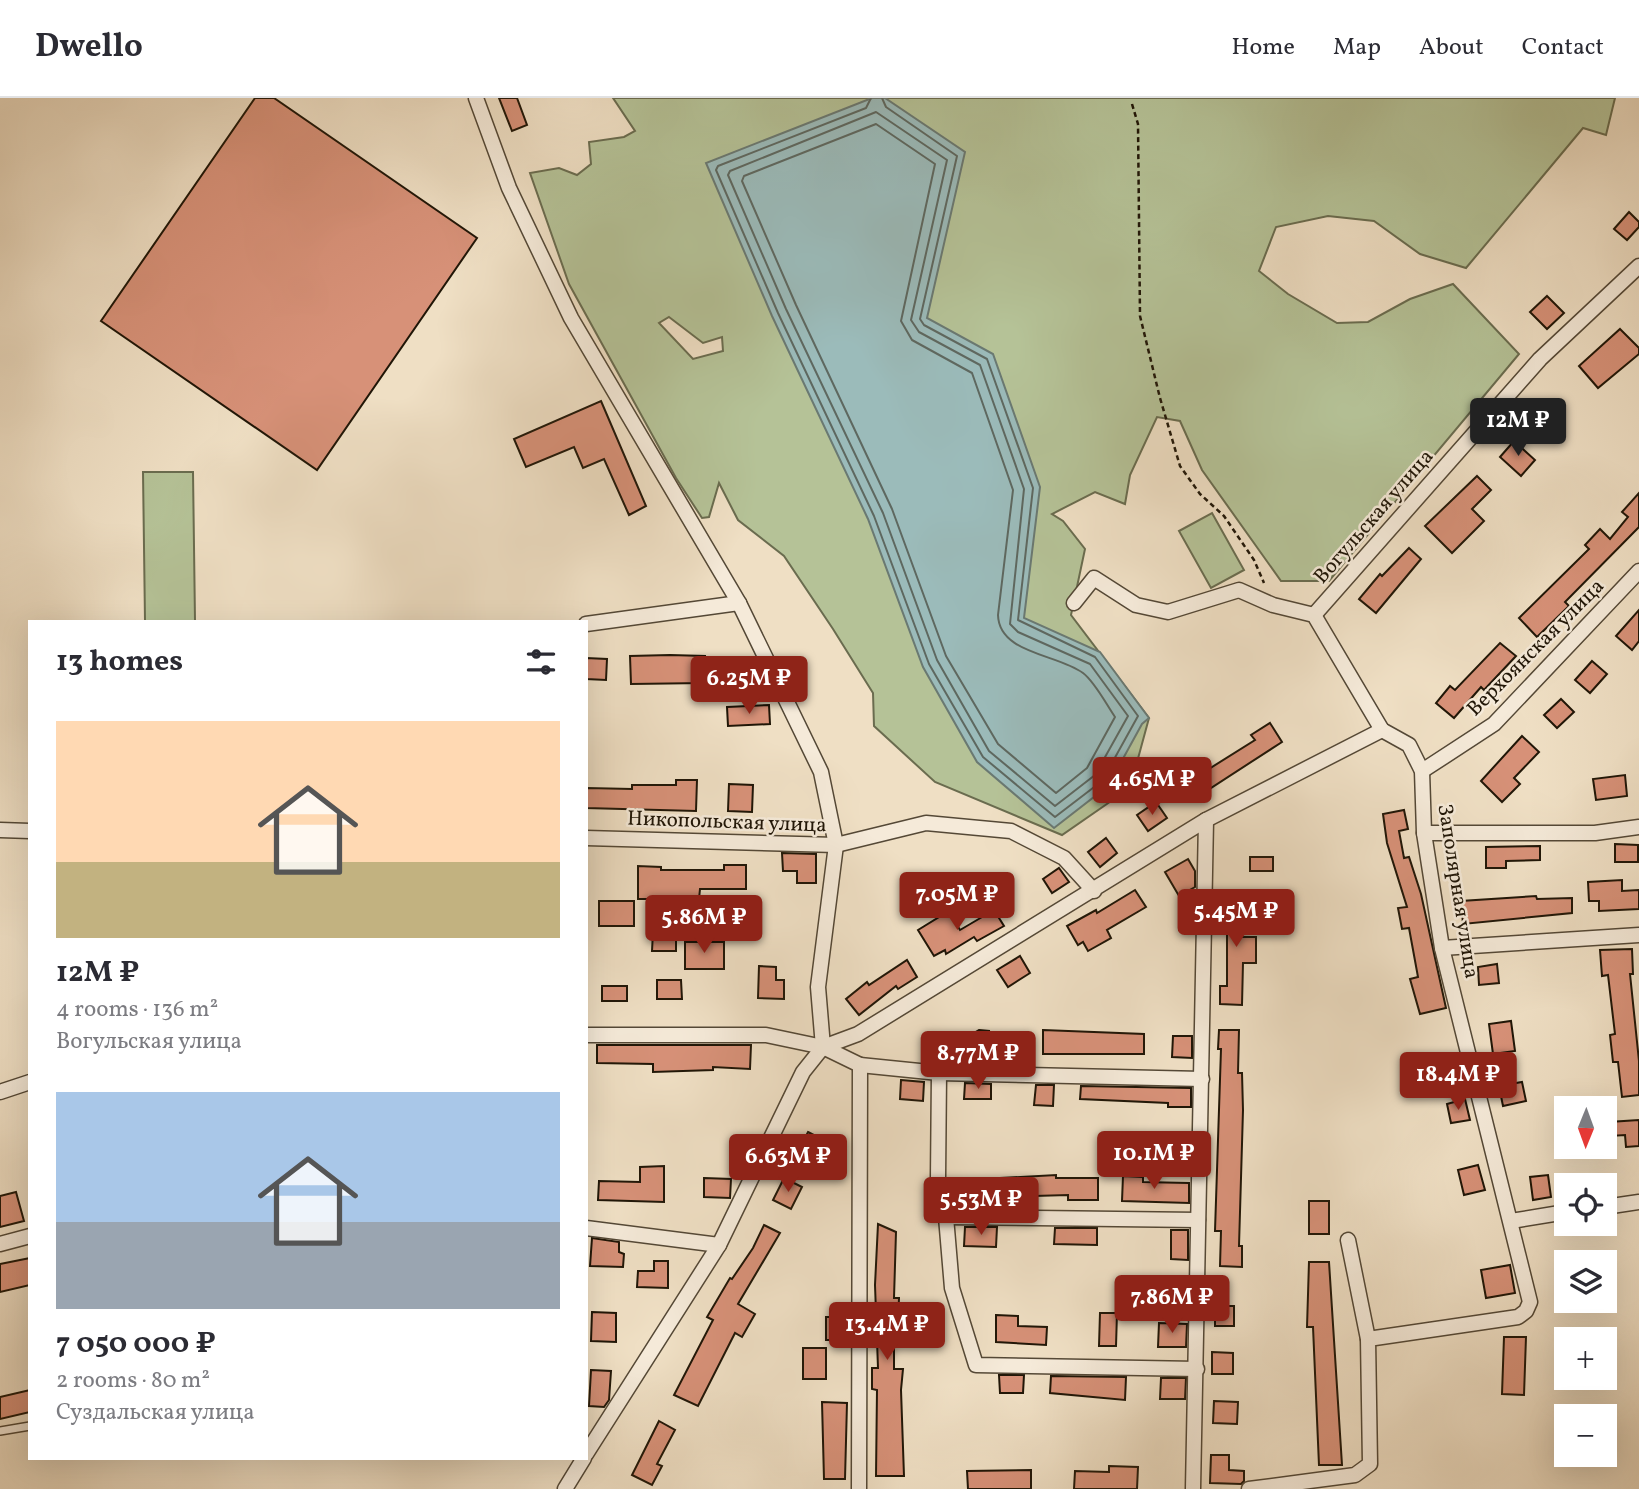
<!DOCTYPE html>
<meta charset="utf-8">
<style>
:root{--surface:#fff;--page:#f2f2f3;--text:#2b2b33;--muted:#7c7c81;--line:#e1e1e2;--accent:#8f2418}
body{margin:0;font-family:Vollkorn,serif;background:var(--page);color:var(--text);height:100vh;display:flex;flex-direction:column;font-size:26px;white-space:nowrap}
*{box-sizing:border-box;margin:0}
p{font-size:23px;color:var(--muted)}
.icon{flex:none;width:38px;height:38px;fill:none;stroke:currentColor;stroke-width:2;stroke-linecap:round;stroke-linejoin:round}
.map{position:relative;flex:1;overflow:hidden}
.sheet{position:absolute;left:28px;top:522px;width:560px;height:840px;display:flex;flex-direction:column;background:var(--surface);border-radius:0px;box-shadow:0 7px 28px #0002}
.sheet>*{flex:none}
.needle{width:46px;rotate:181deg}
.buttons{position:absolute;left:1554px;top:998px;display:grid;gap:14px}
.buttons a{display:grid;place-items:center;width:63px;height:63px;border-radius:0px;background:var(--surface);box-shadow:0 7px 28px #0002;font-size:35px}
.price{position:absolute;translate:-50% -60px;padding:0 16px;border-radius:7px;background:var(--accent);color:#fff;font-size:23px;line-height:46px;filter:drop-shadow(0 2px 4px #0008)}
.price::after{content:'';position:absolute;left:50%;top:42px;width:21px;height:16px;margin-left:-10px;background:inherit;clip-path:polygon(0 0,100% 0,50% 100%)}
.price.selected{background:#222;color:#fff}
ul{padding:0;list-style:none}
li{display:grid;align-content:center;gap:14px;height:371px;padding:0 28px}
li span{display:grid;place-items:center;height:217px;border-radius:0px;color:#555}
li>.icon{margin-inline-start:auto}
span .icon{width:126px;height:126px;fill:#fffc;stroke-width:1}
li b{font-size:30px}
h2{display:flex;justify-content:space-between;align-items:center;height:84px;padding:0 28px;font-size:30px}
header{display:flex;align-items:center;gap:42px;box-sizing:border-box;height:98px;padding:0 35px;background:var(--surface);border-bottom:2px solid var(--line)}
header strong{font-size:33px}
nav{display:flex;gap:38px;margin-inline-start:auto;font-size:24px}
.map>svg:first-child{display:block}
</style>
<header>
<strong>Dwello</strong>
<nav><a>Home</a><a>Map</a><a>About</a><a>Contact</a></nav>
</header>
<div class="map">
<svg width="1639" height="1391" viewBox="0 0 1639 1391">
<rect width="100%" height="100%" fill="#efdfc4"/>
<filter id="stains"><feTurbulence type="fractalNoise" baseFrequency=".00286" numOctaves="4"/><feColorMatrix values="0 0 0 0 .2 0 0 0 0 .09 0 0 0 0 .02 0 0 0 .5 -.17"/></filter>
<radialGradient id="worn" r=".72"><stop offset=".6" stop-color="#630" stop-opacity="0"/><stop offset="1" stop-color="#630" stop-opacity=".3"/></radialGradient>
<g fill="#b5c297" stroke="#6a6c4f" stroke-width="2" fill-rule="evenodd">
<path d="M613,0H1615L1606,37L1583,30L1466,170L1420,156L1374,123L1328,118L1276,129L1259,173L1288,196L1337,225L1368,224L1410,201L1453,186L1519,256L1329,483H1281L1202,372L1180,323L1157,319L1130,377L1125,406L1095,394L1052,416L1063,423L1085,451L1071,517L1149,620L1130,690L1062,737L935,684L874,628L873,595L833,531L784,458L738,422L719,385L709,419L702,420L676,380L569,186L530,75L559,70L577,77L591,66L589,44L624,39L635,33ZM669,219L703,245L722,239L723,253L693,261L659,225Z"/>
<path d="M143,374H193L195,523H145Z"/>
<path d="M1212,415L1244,472L1211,490L1179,433Z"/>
</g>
<path fill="#9bbbba" stroke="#6a7972" stroke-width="2" d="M872,0H885L965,54L927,220L993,256L1040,389L1024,520L1100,554L1149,620L1142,626L1108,688L1054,730L977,664L923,569L868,421L772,218L706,65Z"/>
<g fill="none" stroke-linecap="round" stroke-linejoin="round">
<g stroke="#5e6860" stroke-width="2">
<path d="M871,0L866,10L718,68L716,72L778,215L874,418L929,566L983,659L1055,719L1102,683L1138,618L1095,559L1018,522L1033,390L987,261L924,227L920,221L957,58L886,9L882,0"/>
<path d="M876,14L947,62L911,222L919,234L980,267L1024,391L1010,526L1018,534L1090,566L1128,618L1095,677L1055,708L989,653L937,562L883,415L786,211L728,77L730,73Z"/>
<path d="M876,26L935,66L901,223L912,242L972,275L1013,392L998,517C999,556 1058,556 1083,575C1095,584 1106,606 1115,619L1087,670L1056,695L998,646L946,558L892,411L796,207L742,83L744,78Z"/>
</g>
</g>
<g fill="#d79178" stroke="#201607" stroke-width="2">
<path d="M255,0H274L477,140L317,372L101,223Z"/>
<path d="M499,0H517L527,27L512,33Z"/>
<path d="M1629,114L1639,124V129L1627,142L1614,131Z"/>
<path d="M1547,198L1564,215L1547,231L1530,214Z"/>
<path d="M1620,231L1639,250V256L1598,290L1579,268Z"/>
<path d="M601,303L646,408L629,417L604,361L583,370L574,349L526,369L514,341Z"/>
<path d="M1544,304L1562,322L1549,336L1530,317Z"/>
<path d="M1514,343L1535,362L1521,378L1500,359Z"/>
<path d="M1477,378L1491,392L1472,411L1484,423L1452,455L1425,428Z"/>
<path d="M1639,395V429L1565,504L1569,508L1537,539L1519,520L1589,451L1585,447L1600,431L1610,441L1628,419L1622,414Z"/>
<path d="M1409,450L1421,461L1376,515L1359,501L1380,476L1382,478Z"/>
<path d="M1639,512V543L1632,552L1616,538Z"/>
<path d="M1500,545L1516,558L1484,592L1481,589L1454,620L1436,605L1450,588L1455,592Z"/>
<path d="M670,557L705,558V585L631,586L630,558Z"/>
<path d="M586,560L607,561L606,582L586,581Z"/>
<path d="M1592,563L1607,576L1590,595L1575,582Z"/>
<path d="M1561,601L1574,614L1557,630L1544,617Z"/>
<path d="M769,607L770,626L728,628L727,609Z"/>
<path d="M1270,625L1282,644L1194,701L1185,686L1255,642L1251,637Z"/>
<path d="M1522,638L1539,654L1514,680L1520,686L1502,704L1481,683Z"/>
<path d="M1625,677L1627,698L1596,702L1593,681Z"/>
<path d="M676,682H697L696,713L586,710L587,690L632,691V687H676Z"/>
<path d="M729,686L753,687L752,714L728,713Z"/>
<path d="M1156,704L1167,720L1148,733L1137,717Z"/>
<path d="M1404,712L1408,731L1399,733L1404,760L1409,759L1421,796L1446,910L1420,916L1410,881L1418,879L1409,830L1402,831L1398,810L1407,809L1387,745L1383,716Z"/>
<path d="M1106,740L1117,755L1100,769L1088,754Z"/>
<path d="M1615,746L1638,747V764H1615Z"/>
<path d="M1540,748V762L1506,763V770H1486V749Z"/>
<path d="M782,755L816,756V785H797V773H783Z"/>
<rect x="1250" y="759" width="23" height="14"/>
<path d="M1188,761L1195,773V789L1179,798L1165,774Z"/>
<path d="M724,767H746V791H700L699,801H638V768L661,769V772H724Z"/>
<path d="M1059,770L1069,784L1052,795L1043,781Z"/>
<path d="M1622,782V793L1639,792V811L1599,813V803H1589L1588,784Z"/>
<path d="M1135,792L1146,809L1107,832L1111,840L1088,853L1083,844L1078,847L1067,828L1096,812L1097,815Z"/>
<path d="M1224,792H1242V839H1256V865H1243L1242,907L1220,906V888H1227V815H1224Z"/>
<path d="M1536,798L1537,801L1572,800V815L1463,826L1461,803Z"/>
<rect x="599" y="803" width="35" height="25"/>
<path d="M1180,811L1195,812L1194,833L1179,832Z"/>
<path d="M994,812L1004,828L977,843L974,839L946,856L945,852L934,858L918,832L949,813L960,832Z"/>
<path d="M653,834L676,835V853H652Z"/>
<rect x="685" y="844" width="39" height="27"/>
<path d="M1632,851L1633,876H1630L1639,963V997L1622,999L1618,964H1613L1610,937L1615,936L1608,877L1602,878L1600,852Z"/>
<path d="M1020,858L1030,875L1008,889L997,872Z"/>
<path d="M907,862L917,879L898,891L896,888L859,917L846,901L867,884L869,887Z"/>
<path d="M1497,866L1499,885L1479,887L1478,869Z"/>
<path d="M759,868L776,869V882H784V901L758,900Z"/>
<path d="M657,882H681L682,901H657Z"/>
<rect x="602" y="888" width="25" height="15"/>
<path d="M1511,923L1515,953L1493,956L1489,926Z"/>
<path d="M979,932L989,933L987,956L968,954L969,938Z"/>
<path d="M1043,932L1144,936V956H1043Z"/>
<path d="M1219,932H1239L1238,975H1242L1243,1012L1239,1148H1242V1169L1220,1168L1221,1133H1215L1221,951H1218Z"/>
<path d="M1173,938H1192V960L1172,959Z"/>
<path d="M597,947H751L750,971L713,969V972L653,974V966L597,965Z"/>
<path d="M901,982L924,984L923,1003L900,1001Z"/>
<path d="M1522,984L1526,1003L1503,1008L1499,988Z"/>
<path d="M965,985L991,986V1001H964Z"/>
<path d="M1036,987H1054L1053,1008L1034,1007Z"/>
<path d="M1081,988L1191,990V1009H1168V1005L1080,1001Z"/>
<path d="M1465,1001L1470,1022L1451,1025L1447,1006Z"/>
<path d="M1639,1022V1048L1626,1049L1625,1037L1610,1038L1609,1024Z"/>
<path d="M808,1034L829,1045L816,1068L796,1057Z"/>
<path d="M1478,1067L1485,1092L1464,1097L1458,1072Z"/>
<path d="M664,1068V1104L598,1102L599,1083L640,1084V1069Z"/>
<path d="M1056,1077V1080H1098V1102H1068V1097L965,1100L964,1082Z"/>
<path d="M1548,1077L1551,1099L1533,1102L1530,1079Z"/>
<path d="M1123,1078L1143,1079V1084L1189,1085V1105L1122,1103Z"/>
<path d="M704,1080L731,1081L730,1100L704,1099Z"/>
<path d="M784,1080L802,1089L791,1111L773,1102Z"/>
<path d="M16,1094L24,1123L0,1129V1098Z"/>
<rect x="1309" y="1103" width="20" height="33"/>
<path d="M878,1126L896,1134L894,1200H899L898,1225H894V1271H903L901,1292L904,1378H876L877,1292L872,1291V1270H878L875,1187Z"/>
<path d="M764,1127L780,1135L738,1206L755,1216L742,1239L735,1235L698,1308L674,1297L713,1222L707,1219L730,1180L732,1181L753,1150Z"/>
<path d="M965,1129H997L996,1149L964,1148Z"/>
<path d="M1055,1130H1097V1147L1054,1146Z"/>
<path d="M1171,1132H1188V1162L1171,1161Z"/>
<path d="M592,1140L619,1144V1154L624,1156L623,1169L590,1168Z"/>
<path d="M30,1160V1187L0,1194V1166Z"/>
<path d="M654,1163H668V1190L637,1189L638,1173H654Z"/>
<path d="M1309,1164H1329L1342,1367H1319L1313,1229H1307Z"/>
<path d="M1510,1167L1515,1195L1486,1200L1481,1172Z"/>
<rect x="1215" y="1208" width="19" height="20"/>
<path d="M592,1214L616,1215V1244L591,1243Z"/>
<path d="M1100,1215H1117L1116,1248H1099Z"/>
<path d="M996,1217L1018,1218V1228L1047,1229L1046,1247L996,1244Z"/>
<path d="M826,1219H849L848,1242H826Z"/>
<path d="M1159,1225L1187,1226L1186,1249H1158Z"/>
<path d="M1504,1239H1526L1524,1297L1502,1296Z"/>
<rect x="803" y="1250" width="23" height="31"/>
<path d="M1212,1254L1233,1255V1276H1212Z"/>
<path d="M591,1272L611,1273L609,1302L604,1309L589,1308Z"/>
<path d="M999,1277H1024L1023,1295H1000Z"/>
<path d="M1051,1278L1126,1279L1125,1302L1050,1295Z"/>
<path d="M1161,1280H1186L1185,1301H1160Z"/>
<path d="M30,1292V1314L0,1321V1299Z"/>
<path d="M1214,1303L1238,1304L1237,1326L1213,1325Z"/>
<path d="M822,1304L847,1305L845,1381H824Z"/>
<path d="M659,1323L675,1332L657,1366L662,1368L652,1387L632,1377Z"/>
<path d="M1211,1357H1229V1372L1244,1373V1383L1241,1386L1210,1385Z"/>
<path d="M1109,1368L1138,1369L1137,1391H1074L1075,1373L1109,1374Z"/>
<path d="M1031,1372V1391H968L967,1373Z"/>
</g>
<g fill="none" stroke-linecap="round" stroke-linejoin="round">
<defs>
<path id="service" d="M0,1333L30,1328"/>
<g id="minor">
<path d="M476,0L509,90L571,220L739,505L821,674L836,747L818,889L823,949"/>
<path d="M1074,505L1094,480L1136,507L1168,514L1239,492L1273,507L1314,517L1382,632L1409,647L1422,673L1424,735L1442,850L1530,1204L1526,1213L1518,1219L1368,1241L1370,1366L1355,1377L1249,1391"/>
<path d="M1314,517L1540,261L1639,168"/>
<path d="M586,526L739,505"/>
<path d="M1422,673L1494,626L1639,473"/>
<path d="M0,732L30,733"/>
<path d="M1424,735H1595L1639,729"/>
<path d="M586,740L836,747L926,725L1011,733L1064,760L1094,793"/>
<path d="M1442,850L1639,837"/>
<path d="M586,937H766L823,949L858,936L1206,722L1382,632"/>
<path d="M823,949L860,967L859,1391"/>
<path d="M860,967L939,975L1202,981"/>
<path d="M939,975L938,1080L946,1119L952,1190L976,1267L1197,1271"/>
<path d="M0,994L30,984"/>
<path d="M1605,1109L1639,1104"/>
<path d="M946,1119L1198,1122"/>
<path d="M1511,1123L1566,1114"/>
<path d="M586,1130L719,1147"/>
<path d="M1348,1142L1368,1241"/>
<path d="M0,1146L30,1138"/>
<path d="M586,1356L719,1147L803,974L823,949"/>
<path d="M565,1391L584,1360"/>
<path d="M1193,1391L1206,722"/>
</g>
</defs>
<use href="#service" stroke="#544836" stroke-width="10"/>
<use href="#minor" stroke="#544836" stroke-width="17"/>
<path stroke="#201607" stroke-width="2.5" stroke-dasharray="5 3.5" stroke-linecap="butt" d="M1132,6L1138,26L1140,218L1160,300L1180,368L1200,396L1224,418L1254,462L1264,485"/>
<use href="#service" stroke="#f5ead9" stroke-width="7"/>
<use href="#minor" stroke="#f5ead9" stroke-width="14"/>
</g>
<g text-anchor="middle" stroke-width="5" stroke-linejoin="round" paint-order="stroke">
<g font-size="21" fill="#201607" stroke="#f5ead9">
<text transform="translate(1373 418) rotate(-49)" y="7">Вогульская улица</text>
<text transform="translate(1535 549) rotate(-45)" y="7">Верхоянская улица</text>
<text transform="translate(727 723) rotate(2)" y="7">Никопольская улица</text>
<text transform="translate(1459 793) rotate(81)" y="7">Заполярная улица</text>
</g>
</g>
<rect width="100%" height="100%" filter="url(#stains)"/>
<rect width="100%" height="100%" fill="url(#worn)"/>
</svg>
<div class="buttons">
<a><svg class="needle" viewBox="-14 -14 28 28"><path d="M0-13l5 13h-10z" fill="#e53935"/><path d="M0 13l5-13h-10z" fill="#7c7c81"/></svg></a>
<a><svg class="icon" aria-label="locate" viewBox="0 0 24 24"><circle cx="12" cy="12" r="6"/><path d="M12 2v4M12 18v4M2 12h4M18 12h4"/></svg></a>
<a><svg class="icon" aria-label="layers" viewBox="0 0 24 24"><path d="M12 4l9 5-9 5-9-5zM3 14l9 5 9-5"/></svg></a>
<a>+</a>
<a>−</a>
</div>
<b class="price selected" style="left:1518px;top:360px">12M ₽</b>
<b class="price" style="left:749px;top:618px">6.25M ₽</b>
<b class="price" style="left:1152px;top:719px">4.65M ₽</b>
<b class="price" style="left:957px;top:834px">7.05M ₽</b>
<b class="price" style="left:1236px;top:851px">5.45M ₽</b>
<b class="price" style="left:704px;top:857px">5.86M ₽</b>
<b class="price" style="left:978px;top:993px">8.77M ₽</b>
<b class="price" style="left:1458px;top:1014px">18.4M ₽</b>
<b class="price" style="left:1154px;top:1093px">10.1M ₽</b>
<b class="price" style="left:788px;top:1096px">6.63M ₽</b>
<b class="price" style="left:981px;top:1139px">5.53M ₽</b>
<b class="price" style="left:1172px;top:1237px">7.86M ₽</b>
<b class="price" style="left:887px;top:1264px">13.4M ₽</b>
<section class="sheet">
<h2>13 homes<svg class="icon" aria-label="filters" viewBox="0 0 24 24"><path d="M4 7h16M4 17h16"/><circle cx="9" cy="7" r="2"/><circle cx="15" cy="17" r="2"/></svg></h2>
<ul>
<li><span style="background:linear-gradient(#ffd9b3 65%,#c2b280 0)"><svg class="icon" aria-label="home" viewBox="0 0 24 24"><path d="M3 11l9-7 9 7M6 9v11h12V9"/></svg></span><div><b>12M ₽</b><p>4 rooms · 136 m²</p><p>Вогульская улица</p></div></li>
<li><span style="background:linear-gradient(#a9c7e8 60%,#9aa5b1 0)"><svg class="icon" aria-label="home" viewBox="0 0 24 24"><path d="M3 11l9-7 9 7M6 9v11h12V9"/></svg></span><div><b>7 050 000 ₽</b><p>2 rooms · 80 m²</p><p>Суздальская улица</p></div></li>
</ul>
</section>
</div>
